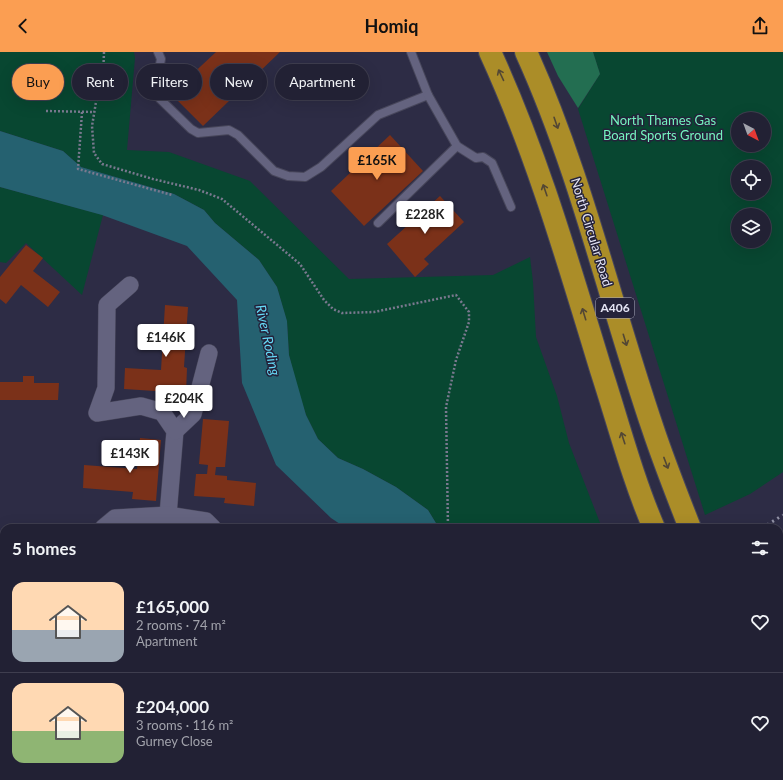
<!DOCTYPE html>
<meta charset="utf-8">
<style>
:root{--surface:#222134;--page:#2a293c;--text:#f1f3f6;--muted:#a2a3ac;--line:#3f3e4f;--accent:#fb9e52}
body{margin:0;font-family:Lato,sans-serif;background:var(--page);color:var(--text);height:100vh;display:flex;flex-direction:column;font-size:15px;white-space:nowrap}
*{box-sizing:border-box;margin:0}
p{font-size:13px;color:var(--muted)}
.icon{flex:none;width:22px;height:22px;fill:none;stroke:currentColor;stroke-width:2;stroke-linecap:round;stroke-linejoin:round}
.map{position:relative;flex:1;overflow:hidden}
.drawer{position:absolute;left:0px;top:472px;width:783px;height:256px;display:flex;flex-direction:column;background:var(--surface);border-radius:12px 12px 0 0;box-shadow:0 4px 16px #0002,0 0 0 1px var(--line)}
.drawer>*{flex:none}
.guide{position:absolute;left:12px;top:12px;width:400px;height:36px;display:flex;gap:8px}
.needle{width:26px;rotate:139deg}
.controls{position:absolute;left:731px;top:60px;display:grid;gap:8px}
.controls a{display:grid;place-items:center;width:40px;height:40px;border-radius:50%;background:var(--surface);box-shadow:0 4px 16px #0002,0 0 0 1px var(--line);font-size:20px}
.price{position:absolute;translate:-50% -34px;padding:0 9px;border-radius:4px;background:#fff;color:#222;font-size:13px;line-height:26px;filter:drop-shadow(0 1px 2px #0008)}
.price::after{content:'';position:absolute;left:50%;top:24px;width:12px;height:9px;margin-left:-6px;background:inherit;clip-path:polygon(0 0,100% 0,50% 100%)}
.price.current{background:var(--accent);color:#111}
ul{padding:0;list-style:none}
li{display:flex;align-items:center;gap:12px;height:100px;padding:0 12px}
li+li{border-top:1px solid var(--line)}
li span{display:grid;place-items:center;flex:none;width:112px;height:80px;border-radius:12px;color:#555}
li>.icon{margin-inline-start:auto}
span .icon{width:48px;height:48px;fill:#fffc;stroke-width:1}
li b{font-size:17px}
h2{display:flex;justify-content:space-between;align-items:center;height:48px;padding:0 12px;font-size:17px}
.tag{padding:0 14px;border-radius:18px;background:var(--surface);box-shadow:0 4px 16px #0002,0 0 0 1px var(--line);font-size:14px;line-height:36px}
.tag.current{background:var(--accent);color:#111}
header{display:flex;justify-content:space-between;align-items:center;height:52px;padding:0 12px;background:var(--accent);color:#111;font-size:18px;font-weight:700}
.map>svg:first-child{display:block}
</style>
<header><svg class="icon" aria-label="back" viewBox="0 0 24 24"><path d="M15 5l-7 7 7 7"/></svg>Homiq<svg class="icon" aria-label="share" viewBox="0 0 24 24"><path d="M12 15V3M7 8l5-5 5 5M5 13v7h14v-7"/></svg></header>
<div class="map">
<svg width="783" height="728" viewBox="0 0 783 728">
<rect width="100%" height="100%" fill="#2d2c45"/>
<g fill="#084731" fill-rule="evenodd">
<path d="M0,0H134L135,6L127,98L169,100L250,129L349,227L493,223L530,205L533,230L536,285L557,344L569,391L602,476H439L428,458L396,435L363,417L338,406L318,387L306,363L297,334L289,303L287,270L277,235L259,208L215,171L204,158L174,142L81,115L63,99L0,79Z"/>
<path d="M593,0H783V420L750,442L705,463L578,57L600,22ZM738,67H764V93H738ZM738,115H764V141H738ZM738,163H764V189H738Z"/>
<path d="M0,135L103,163L82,243L26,191L6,211L0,210Z"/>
<path d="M237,724H271L262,728H227Z"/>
<path d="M336,724H376L365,728H326Z"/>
<path d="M554,724H692L695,728H550Z"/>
</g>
<path fill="#236e51" d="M547,0H593L600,22L578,56L558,24Z"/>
<g fill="#256170">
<path d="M0,79L63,99L81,115L174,142L204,158L215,171L259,208L277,235L287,269L289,303L306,363L318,387L338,406L363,417L396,435L428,458L439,476H346L331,466L276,413L242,331L237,248L187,194L102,163L0,135Z"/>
<path d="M474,724H539L541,728H477Z"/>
</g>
<g fill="#7b3119">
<path d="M216,0H280L203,74L171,42Z"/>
<path d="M390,83L423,119L364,174L331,139Z"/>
<path d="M440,144L464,170L424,207L429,212L415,225L387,192Z"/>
<path d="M26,193L43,206L33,219L60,240L48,255L21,233L6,252L0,247V225Z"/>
<path d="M165,253L188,255L184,315L187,316L186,341L124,337L125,316L161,318Z"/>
<path d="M23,324H34V331H59L58,348H0V330H23Z"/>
<path d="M203,367L229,369L225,415H216L215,423L227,424V428L256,431L254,454L224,451L225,446L194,444L196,422H207L208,413L199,412Z"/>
<path d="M140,386L161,388L156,449L132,447L133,440L83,436L84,413L137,417Z"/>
<path d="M4,587V608L0,609V589Z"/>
<path d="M4,716V724H29L25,728L19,725L17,728H0V720Z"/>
</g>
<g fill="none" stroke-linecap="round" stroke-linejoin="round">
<defs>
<g id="lane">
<path d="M158,0L161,7L157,28L160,47L191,77L198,81L229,78L238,83L274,119L288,124L305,125L321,115L378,63L428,43L411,0"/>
<path d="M428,43L457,94L476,106L483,105L492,111L511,155"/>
<path d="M378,171L457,94"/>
</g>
<g id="street">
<path d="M130,233L107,253L106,336L97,361L141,354L162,360L175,379L168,463"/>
<path d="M175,379L193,362L209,301"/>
<path d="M103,476L115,466L168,463L206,469L213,476"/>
<path d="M0,633L4,631"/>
</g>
<g id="highway">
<path d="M490,0C537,102 568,210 601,318C618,370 632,425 654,476"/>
<path d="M526,0C581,121 610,251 653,377C664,410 677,443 690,476"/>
<path d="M779,671L783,678"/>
<path d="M771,724L774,728"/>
</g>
</defs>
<use href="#lane" stroke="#47465a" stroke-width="10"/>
<use href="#street" stroke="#47465a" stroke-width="18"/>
<use href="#highway" stroke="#47465a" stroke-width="24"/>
<g stroke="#7a798f" stroke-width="2.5" stroke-dasharray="2 2" stroke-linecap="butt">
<path d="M104,0L103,27L96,50L92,74L94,101L102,112L153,127L199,138L222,147L300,212L324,248L333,257L342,261L374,260L456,243L469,260V270L456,308L446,355L448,476"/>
<path d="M46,59L94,60"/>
<path d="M82,60L78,117L172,143"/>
<path d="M580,724L582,728"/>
</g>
<use href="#lane" stroke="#64637f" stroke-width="8"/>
<use href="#street" stroke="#64637f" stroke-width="17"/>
<use href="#highway" stroke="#ab8d28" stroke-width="22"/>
<g stroke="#9393a7" stroke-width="3" stroke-dasharray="2 4" stroke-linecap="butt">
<path d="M762,476L783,463"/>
<path d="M779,516L783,515"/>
<path d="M779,534L783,532"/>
<path d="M779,542L783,540"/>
<path d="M779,568L783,567"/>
<path d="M779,578L783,577"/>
<path d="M165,728L176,724"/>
<path d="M209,728L219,724"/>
<path d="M281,728L291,724"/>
<path d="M311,728L320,724"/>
<path d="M382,728L393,724"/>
<path d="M405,728L416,724"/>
</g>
</g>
<defs><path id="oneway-shaft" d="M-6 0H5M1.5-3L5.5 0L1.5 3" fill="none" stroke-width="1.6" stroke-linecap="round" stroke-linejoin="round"/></defs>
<g stroke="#534734">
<use href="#oneway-shaft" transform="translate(501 23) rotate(-115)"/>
<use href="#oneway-shaft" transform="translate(556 71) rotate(71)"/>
<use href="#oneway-shaft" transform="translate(545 138) rotate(-109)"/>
<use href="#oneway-shaft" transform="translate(584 262) rotate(-107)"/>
<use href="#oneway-shaft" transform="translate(625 288) rotate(73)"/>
<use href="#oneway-shaft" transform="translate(623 386) rotate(-108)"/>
<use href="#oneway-shaft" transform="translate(666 411) rotate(69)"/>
</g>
<g text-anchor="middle" stroke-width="3" stroke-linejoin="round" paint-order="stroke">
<rect fill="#24223a" stroke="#aaaabc" stroke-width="1" x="596" y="246" width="38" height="20" rx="3"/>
<g font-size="12" font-weight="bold" fill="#e4e4f4">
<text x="615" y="260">A406</text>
</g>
<g font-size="13" fill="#74f5bf" stroke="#24223a">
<text x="663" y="73">North Thames Gas<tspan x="663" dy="15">Board Sports Ground</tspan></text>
</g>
<g font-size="13" fill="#e4e4f4" stroke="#24223a">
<text transform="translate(592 180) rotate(73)" y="5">North Circular Road</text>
</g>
<g font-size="14" font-style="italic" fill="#65d8f5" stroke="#24223a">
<text transform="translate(268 288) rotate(78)" y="5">River Roding</text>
</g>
</g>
</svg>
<div class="controls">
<a><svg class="needle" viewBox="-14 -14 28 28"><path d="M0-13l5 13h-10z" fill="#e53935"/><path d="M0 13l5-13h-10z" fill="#a2a3ac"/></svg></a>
<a><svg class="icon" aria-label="locate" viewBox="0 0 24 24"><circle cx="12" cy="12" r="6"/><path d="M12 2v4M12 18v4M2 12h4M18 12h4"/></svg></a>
<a><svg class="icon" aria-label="layers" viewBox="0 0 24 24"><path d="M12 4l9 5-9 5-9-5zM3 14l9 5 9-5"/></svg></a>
</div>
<b class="price current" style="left:377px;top:129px">£165K</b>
<b class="price" style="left:425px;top:183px">£228K</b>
<b class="price" style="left:166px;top:306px">£146K</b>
<b class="price" style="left:184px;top:367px">£204K</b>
<b class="price" style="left:130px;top:422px">£143K</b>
<div class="guide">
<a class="tag current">Buy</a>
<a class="tag">Rent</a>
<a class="tag">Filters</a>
<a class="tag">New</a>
<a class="tag">Apartment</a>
</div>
<section class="drawer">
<h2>5 homes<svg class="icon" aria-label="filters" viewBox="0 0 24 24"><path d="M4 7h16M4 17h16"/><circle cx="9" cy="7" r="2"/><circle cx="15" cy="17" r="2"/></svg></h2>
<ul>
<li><span style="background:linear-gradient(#ffd9b3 60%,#9aa5b1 0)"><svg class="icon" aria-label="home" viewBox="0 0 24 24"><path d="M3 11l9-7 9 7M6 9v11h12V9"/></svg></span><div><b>£165,000</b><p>2 rooms · 74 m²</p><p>Apartment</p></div><svg class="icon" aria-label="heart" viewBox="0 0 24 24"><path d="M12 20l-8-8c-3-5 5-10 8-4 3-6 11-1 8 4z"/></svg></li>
<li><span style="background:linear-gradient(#ffd9b3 60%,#8fb573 0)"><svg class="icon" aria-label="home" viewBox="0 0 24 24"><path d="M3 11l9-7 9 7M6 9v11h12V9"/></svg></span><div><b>£204,000</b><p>3 rooms · 116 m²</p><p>Gurney Close</p></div><svg class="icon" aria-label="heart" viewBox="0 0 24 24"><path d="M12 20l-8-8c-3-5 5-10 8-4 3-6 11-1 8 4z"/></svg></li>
</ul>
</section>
</div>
